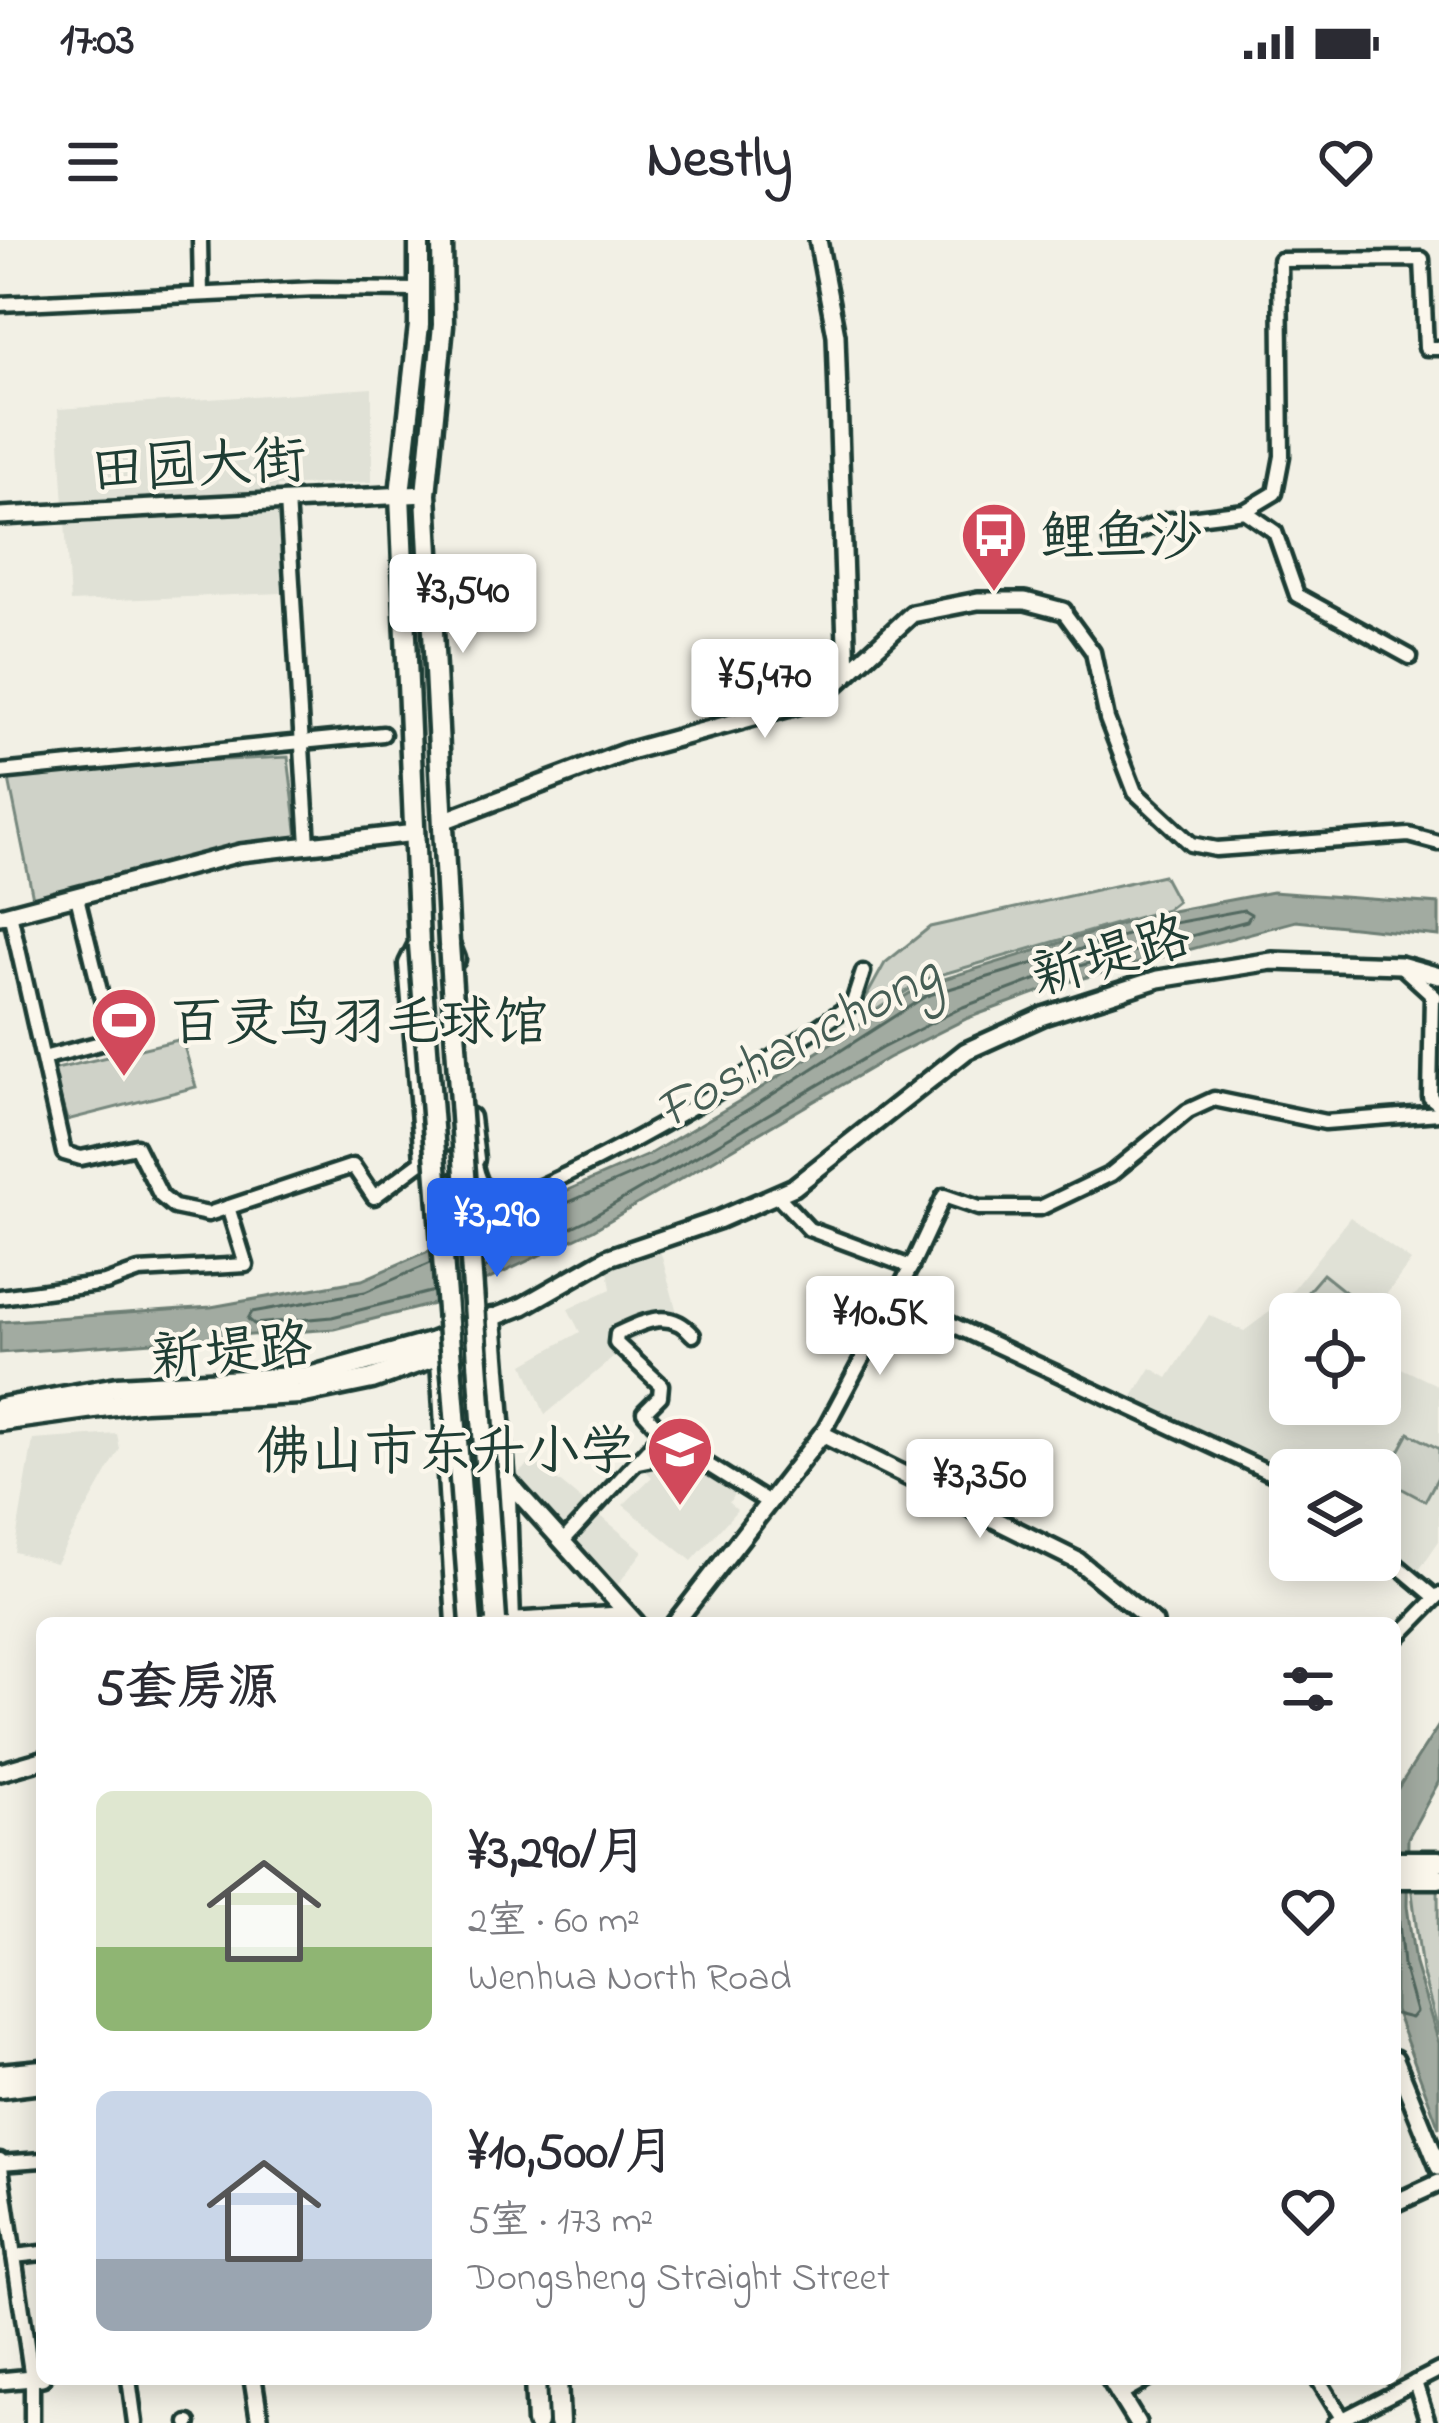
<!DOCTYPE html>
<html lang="zh">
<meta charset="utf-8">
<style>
:root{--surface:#fff;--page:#f7f7f7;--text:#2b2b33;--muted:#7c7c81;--accent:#2563eb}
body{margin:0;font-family:"Indie Flower","LXGW WenKai TC",sans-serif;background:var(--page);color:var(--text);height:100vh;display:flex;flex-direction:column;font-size:45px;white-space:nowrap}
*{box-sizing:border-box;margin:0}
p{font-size:39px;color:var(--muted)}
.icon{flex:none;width:66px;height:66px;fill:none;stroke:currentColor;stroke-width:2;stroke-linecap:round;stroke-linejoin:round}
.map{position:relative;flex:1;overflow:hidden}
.panel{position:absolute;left:36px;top:1377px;width:1365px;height:768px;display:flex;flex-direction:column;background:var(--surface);border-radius:18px;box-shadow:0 6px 30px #0003}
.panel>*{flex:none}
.fabs{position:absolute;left:1269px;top:1053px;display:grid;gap:24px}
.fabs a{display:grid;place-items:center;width:132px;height:132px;border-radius:18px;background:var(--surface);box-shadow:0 6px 30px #0003;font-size:60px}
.price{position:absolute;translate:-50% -102px;padding:0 27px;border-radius:12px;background:#fff;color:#222;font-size:39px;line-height:78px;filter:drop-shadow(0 3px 6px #0008)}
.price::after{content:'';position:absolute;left:50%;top:72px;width:36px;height:27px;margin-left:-18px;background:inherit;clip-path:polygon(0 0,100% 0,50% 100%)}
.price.current{background:var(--accent);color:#fff}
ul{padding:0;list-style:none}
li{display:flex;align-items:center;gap:36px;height:300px;padding:0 60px}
li span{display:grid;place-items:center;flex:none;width:336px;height:240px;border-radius:18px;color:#555}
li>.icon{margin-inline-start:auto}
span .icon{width:144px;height:144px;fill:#fffc;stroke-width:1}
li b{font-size:51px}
h2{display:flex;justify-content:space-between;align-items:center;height:144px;padding:0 60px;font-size:51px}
.status{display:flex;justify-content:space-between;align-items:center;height:84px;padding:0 60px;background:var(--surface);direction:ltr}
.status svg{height:33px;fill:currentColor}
header{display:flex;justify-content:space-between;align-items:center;height:156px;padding:0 60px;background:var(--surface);font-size:54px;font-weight:700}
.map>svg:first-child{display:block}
</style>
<div class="status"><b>17:03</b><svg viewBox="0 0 49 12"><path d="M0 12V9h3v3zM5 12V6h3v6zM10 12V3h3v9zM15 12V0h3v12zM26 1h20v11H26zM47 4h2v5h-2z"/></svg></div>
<header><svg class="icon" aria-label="menu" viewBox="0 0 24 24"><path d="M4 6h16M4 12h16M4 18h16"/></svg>Nestly<svg class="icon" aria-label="heart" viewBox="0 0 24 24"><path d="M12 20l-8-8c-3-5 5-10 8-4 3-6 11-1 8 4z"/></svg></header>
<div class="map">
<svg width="1439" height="2183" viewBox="0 0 1439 2183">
<rect width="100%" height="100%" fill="#f2f0e5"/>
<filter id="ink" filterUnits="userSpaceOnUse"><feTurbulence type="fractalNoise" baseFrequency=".00833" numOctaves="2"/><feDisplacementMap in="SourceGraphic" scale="24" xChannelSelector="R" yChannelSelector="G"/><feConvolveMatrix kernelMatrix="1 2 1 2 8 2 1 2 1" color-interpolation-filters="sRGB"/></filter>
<g filter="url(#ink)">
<g fill="#e0e1d6">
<path d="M372,148V242L277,246L282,353L70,362L58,169Z"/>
<path d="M1350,977L1411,1021L1372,1074H1290V1164H1380V1118L1439,1146V1301L1413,1339L1380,1311V1230H1290V1242L1127,1166L1151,1128L1168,1138L1209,1075L1244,1091L1283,1062Z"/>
<path d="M660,1010L678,1076L651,1086L545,1175L524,1124L580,1092L568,1069L611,1049L608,1030Z"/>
<path d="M117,1194L120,1209L56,1323L14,1312L33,1200Z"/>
<path d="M682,1217L736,1250L729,1263L737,1270L692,1321L623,1265L652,1237L640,1225Z"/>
<path d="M534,1221L643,1311L616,1347L514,1236Z"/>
</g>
<g fill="#cfd2c8" stroke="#77887e" stroke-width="3">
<path d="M288,517L299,606L35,668L7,530Z"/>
<path d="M1163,635L1177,661L1167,669L926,739L873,772L864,761L885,723L930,687Z"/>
<path d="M182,799L196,847L67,880L52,830Z"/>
<path d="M1323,1034L1358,1062L1349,1074H1297L1292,1070Z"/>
<path d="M1409,1193L1439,1209V1235L1425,1261L1384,1239Z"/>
<path d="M1411,1645H1438L1439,1794L1422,1731Z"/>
</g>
<g fill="#a2aba1" stroke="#6e7f75" stroke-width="3">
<path d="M1272,652L1439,664V696L1296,681L1057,745L968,778L888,818L593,990L441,1062L334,1089L0,1113V1082L211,1067L362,1040L648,915L753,853L921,746L1151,675Z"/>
<path d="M1439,1485V1541L1408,1598L1407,1666L1415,1724L1439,1803V1888L1395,1770V1553Z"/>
</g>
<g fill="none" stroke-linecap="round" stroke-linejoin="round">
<g stroke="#536960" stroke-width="3">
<path d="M482,1000L654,925L759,863L926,756L1153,687L1244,670L1251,674L1247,681L1053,733L963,767L882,808L587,980L484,1029"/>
<path d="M431,1023L365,1052L252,1072L248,1079L254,1084L332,1077L434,1051"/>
<path d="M1395,1774L1411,1778L1416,1772L1403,1725L1396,1650"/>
</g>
<defs>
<g id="minor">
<path d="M200,0L201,54"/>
<path d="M0,64L316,49L419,50"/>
<path d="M287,260L308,605"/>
<path d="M1245,271L1275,292L1297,355L1410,417"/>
<path d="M1111,302L1165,281L1245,271L1275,253L1282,216L1280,20L1422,19L1426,108H1439"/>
<path d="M1063,371L1093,412L1107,479L1135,552L1191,604L1216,609L1409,595L1439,603"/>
<path d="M0,532L383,494"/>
<path d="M10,673L64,913L81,918L136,906L161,956L174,967L208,974L353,926L374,957L425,919"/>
<path d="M1401,726L1435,757"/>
<path d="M1432,755L1430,857L1439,864"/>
<path d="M43,818L112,800L77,657"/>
<path d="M474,919C477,939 484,955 504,963"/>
<path d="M777,955L809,989L911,1027L822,1194"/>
<path d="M457,982C598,928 730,850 853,763L863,732"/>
<path d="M911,1027L944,956L979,968H1040L1111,934L1188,871L1214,859L1325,882L1439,873"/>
<path d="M0,1057L105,1043L139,1031L246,1025L228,967"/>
<path d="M895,1058L1290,1242"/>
<path d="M637,1222L681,1213L692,1215L769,1263"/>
<path d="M564,1300L663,1193L644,1172L660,1156L661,1145L616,1103L617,1094C645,1081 670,1068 693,1095"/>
<path d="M1380,1311L1435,1357"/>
<path d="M509,1380L611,1374L630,1376"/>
<path d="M1395,1400L1439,1355"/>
<path d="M0,1920L32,2139V2183"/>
<path d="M0,1923L42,1920"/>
<path d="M14,2016L42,2013"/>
<path d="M129,2139L135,2183"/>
<path d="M1318,2139L1342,2178"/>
<path d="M1415,2142L1428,2183"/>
<path d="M188,2183H189"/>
<path d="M1335,2183L1439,2130"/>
</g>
<g id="tertiary">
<path d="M818,0L836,95L847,434"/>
<path d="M0,276L426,254"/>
<path d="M443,581L626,512L820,459L912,374L978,361H1025L1063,371"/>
<path d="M0,676L240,613L415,593"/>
<path d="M492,1078L523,1066L609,1017L718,980L794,947L966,811L1043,776L1158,739L1272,721L1400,725L1439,736"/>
<path d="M504,1237L636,1383"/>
<path d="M675,1383L822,1194L1078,1321L1154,1383"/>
<path d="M0,1532L42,1520"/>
<path d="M1395,1819L1439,1927"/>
<path d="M1395,1963L1439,1943"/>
<path d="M253,2139L260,2183"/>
<path d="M1110,2139L1137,2183"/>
<path d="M0,2141L42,2137"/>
<path d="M1119,2154L1145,2139"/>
</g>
<g id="secondary">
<path d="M419,0V85L400,254L419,704L409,724L425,919L432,924L474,919L469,878"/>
<path d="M442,0L443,85L426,254L449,704L455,719"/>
<path d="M440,1104L457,1383"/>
<path d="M0,1168L117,1147L313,1136L431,1103L492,1078L506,1257L510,1383"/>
<path d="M0,1181L144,1161L300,1154L372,1139L490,1097"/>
<path d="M1395,1621H1439"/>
<path d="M1395,1638H1439"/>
<path d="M0,1834L42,1830"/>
<path d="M0,1848L42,1843"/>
<path d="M535,2139L537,2183"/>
<path d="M557,2139L559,2183"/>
</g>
</defs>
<use href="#minor" stroke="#1f3d34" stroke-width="21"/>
<use href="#tertiary" stroke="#1f3d34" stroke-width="24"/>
<use href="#secondary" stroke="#1f3d34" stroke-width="27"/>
<use href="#minor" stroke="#fbf7ec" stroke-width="12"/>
<use href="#tertiary" stroke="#fbf7ec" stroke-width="15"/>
<use href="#secondary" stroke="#fbf7ec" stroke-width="18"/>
<defs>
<g id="secondary-bridge">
<path d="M419,704L471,1383"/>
<path d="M449,704L496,1380"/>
</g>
</defs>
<use href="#secondary-bridge" stroke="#1f3d34" stroke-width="27" stroke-linecap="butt"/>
<use href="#secondary-bridge" stroke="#fbf7ec" stroke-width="18"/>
</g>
</g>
<defs>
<symbol id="bus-pin" viewBox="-11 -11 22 30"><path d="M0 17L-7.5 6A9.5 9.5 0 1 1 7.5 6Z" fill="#d1495b" stroke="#fbf7ec"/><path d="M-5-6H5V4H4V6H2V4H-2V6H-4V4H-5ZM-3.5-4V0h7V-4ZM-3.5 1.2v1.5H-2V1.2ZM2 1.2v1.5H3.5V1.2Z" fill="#fff"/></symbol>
<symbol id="stadium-pin" viewBox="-11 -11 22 30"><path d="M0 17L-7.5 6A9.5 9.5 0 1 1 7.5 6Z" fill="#d1495b" stroke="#fbf7ec"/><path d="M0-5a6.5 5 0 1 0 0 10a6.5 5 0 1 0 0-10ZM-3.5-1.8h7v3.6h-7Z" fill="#fff"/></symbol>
<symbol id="school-pin" viewBox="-11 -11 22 30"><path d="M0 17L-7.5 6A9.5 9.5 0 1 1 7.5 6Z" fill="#d1495b" stroke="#fbf7ec"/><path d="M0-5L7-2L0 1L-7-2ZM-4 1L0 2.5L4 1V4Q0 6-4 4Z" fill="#fff"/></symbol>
</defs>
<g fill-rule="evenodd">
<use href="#bus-pin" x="956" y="257" width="76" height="104"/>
<use href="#stadium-pin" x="86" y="742" width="76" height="104"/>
<use href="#school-pin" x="642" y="1171" width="76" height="104"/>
</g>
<g text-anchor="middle" stroke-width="9" stroke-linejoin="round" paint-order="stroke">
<g font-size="54" fill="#1f3d34" stroke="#fbf7ec">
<text transform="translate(198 223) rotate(-3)" y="19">田园大街</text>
<text transform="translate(1110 714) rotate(-16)" y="19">新堤路</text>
<text transform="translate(231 1109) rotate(-5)" y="19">新堤路</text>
</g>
<g font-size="54" fill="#1f3d34" stroke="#fbf7ec" text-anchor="start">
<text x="1040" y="314">鲤鱼沙</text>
<text x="170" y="799">百灵鸟羽毛球馆</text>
<text x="634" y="1228" text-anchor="end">佛山市东升小学</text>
</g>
<g font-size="57" font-style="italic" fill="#465e55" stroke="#fbf7ec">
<text transform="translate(796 799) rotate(-28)" y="20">Foshanchong</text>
</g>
</g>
</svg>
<div class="fabs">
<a><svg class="icon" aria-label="locate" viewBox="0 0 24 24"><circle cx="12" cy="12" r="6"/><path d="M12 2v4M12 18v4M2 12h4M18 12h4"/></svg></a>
<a><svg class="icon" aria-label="layers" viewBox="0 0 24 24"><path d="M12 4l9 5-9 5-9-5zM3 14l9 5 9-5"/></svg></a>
</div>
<b class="price" style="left:463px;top:416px">¥3,540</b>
<b class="price" style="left:765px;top:501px">¥5,470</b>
<b class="price current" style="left:497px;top:1040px">¥3,290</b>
<b class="price" style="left:880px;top:1138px">¥10.5K</b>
<b class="price" style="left:980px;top:1301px">¥3,350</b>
<section class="panel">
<h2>5套房源<svg class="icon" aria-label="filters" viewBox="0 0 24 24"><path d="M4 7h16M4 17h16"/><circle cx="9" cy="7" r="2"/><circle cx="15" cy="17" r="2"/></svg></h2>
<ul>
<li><span style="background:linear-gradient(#dfe7d0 65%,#8fb573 0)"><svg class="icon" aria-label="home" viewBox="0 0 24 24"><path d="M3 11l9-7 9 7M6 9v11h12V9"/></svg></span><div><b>¥3,290/月</b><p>2室 · 60 m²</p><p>Wenhua North Road</p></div><svg class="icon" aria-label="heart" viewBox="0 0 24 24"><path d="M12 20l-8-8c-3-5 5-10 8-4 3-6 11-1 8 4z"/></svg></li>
<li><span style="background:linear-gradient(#c9d6e8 70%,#9aa5b1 0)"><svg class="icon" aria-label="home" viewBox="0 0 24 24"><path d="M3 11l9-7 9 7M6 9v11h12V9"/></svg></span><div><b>¥10,500/月</b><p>5室 · 173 m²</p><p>Dongsheng Straight Street</p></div><svg class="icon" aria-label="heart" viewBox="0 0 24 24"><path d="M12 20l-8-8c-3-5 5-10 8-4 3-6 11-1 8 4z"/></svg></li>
</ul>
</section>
</div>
